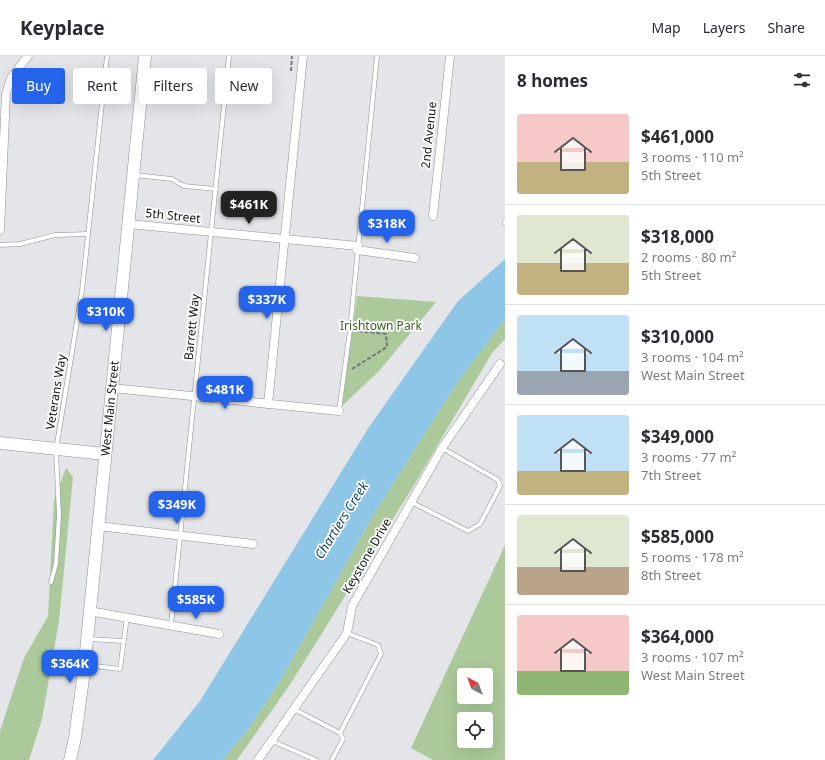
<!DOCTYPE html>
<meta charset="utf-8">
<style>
:root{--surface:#fff;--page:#f7f7f7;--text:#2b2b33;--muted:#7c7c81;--line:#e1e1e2;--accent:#2563eb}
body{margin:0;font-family:"Noto Sans",sans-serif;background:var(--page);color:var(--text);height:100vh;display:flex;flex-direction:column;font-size:15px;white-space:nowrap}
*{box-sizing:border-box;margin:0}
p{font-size:13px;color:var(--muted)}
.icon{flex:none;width:22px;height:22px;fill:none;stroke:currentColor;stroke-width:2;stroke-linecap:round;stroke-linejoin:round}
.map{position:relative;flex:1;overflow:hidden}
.panel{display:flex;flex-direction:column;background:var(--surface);width:320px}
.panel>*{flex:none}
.hud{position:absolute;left:12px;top:12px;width:380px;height:36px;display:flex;gap:8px}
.needle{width:26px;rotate:319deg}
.controls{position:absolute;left:457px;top:612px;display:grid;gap:8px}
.controls a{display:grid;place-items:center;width:36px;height:36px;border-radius:4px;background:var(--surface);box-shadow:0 4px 16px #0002;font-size:20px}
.price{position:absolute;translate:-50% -34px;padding:0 9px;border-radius:8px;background:var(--accent);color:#fff;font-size:13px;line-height:26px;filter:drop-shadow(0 1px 2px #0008)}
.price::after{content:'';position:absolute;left:50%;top:24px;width:12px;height:9px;margin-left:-6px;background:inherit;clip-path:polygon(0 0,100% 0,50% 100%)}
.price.current{background:#222;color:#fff}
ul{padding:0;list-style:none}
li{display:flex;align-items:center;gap:12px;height:100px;padding:0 12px}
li+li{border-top:1px solid var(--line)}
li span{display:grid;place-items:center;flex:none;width:112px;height:80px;border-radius:4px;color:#555}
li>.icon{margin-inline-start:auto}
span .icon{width:48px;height:48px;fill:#fffc;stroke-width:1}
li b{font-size:17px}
h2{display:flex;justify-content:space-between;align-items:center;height:48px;padding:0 12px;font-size:17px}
.pill{padding:0 14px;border-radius:4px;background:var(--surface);box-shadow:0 4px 16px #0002;font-size:14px;line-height:36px}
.pill.current{background:var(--accent);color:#fff}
header{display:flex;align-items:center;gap:24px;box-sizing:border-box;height:56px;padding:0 20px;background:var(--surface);border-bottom:1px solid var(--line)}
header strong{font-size:19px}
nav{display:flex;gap:22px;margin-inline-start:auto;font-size:14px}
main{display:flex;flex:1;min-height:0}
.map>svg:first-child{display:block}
</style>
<header>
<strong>Keyplace</strong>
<nav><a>Map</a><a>Layers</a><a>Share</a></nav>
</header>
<main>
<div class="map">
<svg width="505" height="704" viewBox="0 0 505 704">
<rect width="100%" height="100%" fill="#e3e5e8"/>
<g fill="#abc99a" fill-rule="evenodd">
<path d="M357,240L436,246L379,315L342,350Z"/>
<path d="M505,263V283L492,297L414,429L291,627L237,704H222L246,676L280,625L372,461L458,325Z"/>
<path d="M66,412L73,421L59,565L42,663L29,704H0V675L24,602L48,560L54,444Z"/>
<path d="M505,489V704H433L411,692ZM464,619H486V641H464ZM464,663H486V685H464Z"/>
</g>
<path fill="#8ec6e7" d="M505,203V263L458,325L372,461L280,625L246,676L222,704H153L200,645L369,371L458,245Z"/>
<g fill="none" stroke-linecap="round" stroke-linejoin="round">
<defs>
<g id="lane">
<path d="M134,119L172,123L184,130L216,133"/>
<path d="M505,167V165"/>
<path d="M0,189L20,188L55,179L88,178"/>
<path d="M339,355L350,274L377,0"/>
<path d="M411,446L468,475L480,468L500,430L498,424L442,392"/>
<path d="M51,526L56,508L59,459L56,394L82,235L107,0"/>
<path d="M171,569L229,0"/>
<path d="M88,583L123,585"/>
<path d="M87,609L120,613L127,561"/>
<path d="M294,653L340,677L343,683L332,704"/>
<path d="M340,677L381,598L378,589L347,577"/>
<path d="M272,685L316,704"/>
</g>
<g id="street">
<path d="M433,160L450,0"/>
<path d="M129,168L358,190"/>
<path d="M0,174L6,38L11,22L28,0"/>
<path d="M357,194L415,202"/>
<path d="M112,332L339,355"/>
<path d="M268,348L303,0"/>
<path d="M98,470L253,488"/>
<path d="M89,555L219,578"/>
<path d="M258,704L347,577L352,550L442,392L500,308"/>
</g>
<g id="secondary">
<path d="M0,387L105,398"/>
<path id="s1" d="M70,704L75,682L84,615L145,0"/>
</g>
</defs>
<use href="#lane" stroke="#8e9194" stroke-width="5"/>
<use href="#street" stroke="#8e9194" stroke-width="9"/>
<use href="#secondary" stroke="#8e9194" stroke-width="13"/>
<g stroke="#767779" stroke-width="2" stroke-dasharray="4 2" stroke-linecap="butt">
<path d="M291,15L292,0"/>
<path d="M352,313L387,291L386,278L357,275"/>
</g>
<use href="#lane" stroke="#fff" stroke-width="4"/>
<use href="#street" stroke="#fff" stroke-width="8"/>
<use href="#secondary" stroke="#fff" stroke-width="12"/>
</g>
<g text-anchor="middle" stroke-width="3.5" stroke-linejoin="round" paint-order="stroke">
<g font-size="12" fill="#101112" stroke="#fff">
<text transform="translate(429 79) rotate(-84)" y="4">2nd Avenue</text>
<text transform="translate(173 160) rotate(6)" y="4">5th Street</text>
<text transform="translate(192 271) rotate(-84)" y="4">Barrett Way</text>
<text transform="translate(56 336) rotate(-81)" y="4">Veterans Way</text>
<text dy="4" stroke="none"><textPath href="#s1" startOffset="354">West Main Street</textPath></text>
<text transform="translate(367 500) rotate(-60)" y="4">Keystone Drive</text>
</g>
<g font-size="12" fill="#395f1e" stroke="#fff">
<text x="381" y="274">Irishtown Park</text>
</g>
<g font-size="13" font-style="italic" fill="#113f56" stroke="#fff">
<text transform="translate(341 464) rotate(-58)" y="5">Chartiers Creek</text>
</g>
</g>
</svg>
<div class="controls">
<a><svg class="needle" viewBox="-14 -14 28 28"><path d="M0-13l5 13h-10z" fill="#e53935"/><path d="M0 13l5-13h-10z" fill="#7c7c81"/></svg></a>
<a><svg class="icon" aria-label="locate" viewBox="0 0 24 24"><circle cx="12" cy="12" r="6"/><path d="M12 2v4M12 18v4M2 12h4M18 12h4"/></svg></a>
</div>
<b class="price current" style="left:249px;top:169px">$461K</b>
<b class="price" style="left:387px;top:188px">$318K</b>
<b class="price" style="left:267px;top:264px">$337K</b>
<b class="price" style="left:106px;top:276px">$310K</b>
<b class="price" style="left:225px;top:354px">$481K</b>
<b class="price" style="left:177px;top:469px">$349K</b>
<b class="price" style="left:196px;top:564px">$585K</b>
<b class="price" style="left:70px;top:628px">$364K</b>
<div class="hud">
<a class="pill current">Buy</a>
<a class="pill">Rent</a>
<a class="pill">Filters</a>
<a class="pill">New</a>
</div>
</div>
<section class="panel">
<h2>8 homes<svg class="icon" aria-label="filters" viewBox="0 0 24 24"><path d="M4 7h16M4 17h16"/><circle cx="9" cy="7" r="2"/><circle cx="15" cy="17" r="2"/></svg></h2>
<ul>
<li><span style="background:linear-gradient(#f6c9c9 60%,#c2b280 0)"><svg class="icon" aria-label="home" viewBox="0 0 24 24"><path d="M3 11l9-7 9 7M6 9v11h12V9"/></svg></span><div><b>$461,000</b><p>3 rooms · 110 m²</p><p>5th Street</p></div></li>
<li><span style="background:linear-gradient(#dfe7d0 60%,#c2b280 0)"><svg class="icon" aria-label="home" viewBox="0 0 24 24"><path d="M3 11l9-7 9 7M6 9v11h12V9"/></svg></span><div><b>$318,000</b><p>2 rooms · 80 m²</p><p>5th Street</p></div></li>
<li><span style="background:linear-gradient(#bfe0f5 70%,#9aa5b1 0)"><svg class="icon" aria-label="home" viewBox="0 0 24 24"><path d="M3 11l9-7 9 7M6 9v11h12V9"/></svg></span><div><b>$310,000</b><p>3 rooms · 104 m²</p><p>West Main Street</p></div></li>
<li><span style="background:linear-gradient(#bfe0f5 70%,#c2b280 0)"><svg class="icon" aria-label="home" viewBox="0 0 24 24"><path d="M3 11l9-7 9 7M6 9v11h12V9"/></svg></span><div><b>$349,000</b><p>3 rooms · 77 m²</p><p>7th Street</p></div></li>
<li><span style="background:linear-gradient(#dfe7d0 65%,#b9a48a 0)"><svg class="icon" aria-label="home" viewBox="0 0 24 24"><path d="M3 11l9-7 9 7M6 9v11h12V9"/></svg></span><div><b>$585,000</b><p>5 rooms · 178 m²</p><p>8th Street</p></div></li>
<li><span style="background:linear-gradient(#f6c9c9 70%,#8fb573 0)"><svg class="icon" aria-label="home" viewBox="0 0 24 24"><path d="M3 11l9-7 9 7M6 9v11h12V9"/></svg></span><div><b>$364,000</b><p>3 rooms · 107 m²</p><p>West Main Street</p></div></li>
</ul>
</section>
</main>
